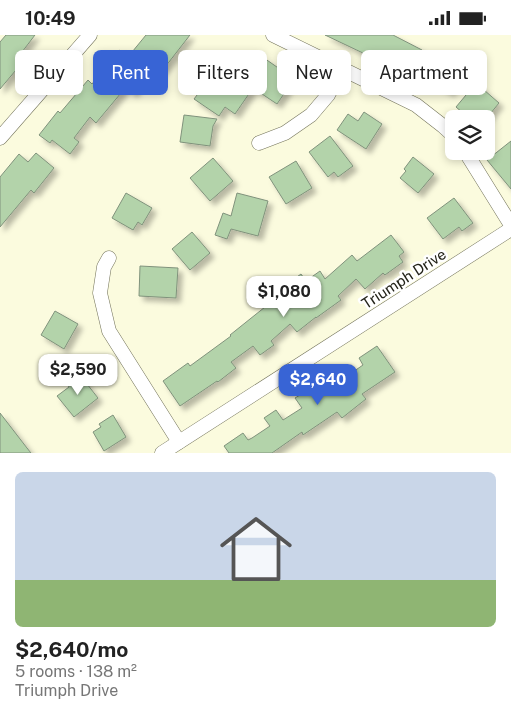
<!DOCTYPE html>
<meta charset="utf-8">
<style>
:root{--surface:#fff;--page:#f2f2f2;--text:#222;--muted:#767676;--line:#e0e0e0;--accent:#3864d5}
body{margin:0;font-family:"Public Sans",sans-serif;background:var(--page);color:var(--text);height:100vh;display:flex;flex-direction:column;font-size:19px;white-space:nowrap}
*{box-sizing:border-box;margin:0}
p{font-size:16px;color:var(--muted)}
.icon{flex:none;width:28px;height:28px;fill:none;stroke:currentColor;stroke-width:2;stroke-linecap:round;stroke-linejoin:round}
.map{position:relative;height:418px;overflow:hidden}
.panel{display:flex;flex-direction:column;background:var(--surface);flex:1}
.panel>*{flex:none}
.top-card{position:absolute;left:15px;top:15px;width:481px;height:45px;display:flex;gap:10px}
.buttons{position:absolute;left:445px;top:75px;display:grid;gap:10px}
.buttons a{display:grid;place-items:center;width:50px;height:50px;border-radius:8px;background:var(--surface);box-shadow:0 2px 8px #0003;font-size:25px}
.price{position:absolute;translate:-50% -42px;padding:0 11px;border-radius:10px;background:#fff;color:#222;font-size:16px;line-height:32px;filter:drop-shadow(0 1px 2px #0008)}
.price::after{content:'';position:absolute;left:50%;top:30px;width:15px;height:11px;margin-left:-8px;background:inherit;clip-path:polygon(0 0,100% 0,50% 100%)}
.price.current{background:var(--accent);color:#fff}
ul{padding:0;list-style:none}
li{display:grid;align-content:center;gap:10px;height:265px;padding:0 15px}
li+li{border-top:1px solid var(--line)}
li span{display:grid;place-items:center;height:155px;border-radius:8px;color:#555}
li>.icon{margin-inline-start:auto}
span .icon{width:90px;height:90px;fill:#fffc;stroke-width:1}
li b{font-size:21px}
.chip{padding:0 18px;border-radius:8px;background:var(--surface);box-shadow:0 2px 8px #0003;font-size:18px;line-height:45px}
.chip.current{background:var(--accent);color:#fff}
.status{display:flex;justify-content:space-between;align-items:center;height:35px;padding:0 25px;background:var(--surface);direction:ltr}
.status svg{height:14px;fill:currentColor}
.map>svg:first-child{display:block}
</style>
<div class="status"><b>10:49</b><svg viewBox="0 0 49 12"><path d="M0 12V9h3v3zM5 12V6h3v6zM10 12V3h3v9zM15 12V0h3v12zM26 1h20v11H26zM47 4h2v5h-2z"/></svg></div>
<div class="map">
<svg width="511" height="418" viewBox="0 0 511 418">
<defs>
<filter id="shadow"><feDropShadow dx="4.5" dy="4.5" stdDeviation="2.5" flood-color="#0004"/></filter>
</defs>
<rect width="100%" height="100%" fill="#fbfbde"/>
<g fill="#b3d3aa" stroke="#80927c" filter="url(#shadow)">
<path d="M6,0H35L22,17L31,24L20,38L16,35L0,54V7Z"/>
<path d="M146,0H190L162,36L154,30L133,58L126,52L96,88L90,82L74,103L79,107L70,119L52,105L50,108L39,100L58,76L60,78L88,45L92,49L119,15L128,22Z"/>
<path d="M325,0H393L422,15L419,21L435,31L442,19L465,32L450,57L408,33L405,38Z"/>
<path d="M264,23L294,44L277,69L253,53L235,79L225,72L219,81L194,64L206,48L212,52L218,44L234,55L250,31L256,35Z"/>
<path d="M476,48L499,68L486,84H470L456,72Z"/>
<path d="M364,77L382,89L366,114L337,95L348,79L358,86Z"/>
<path d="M184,80L217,84L213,91L210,111L180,107Z"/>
<path d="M330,101L353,131L338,142L334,137L328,142L309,117Z"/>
<path d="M511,106V154L487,125Z"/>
<path d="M36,118L54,133L34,158L31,155L0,192V142L19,119L28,127Z"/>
<path d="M413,122L434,139L418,158L400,143L406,136L404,134Z"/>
<path d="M213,123L233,146L210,166L190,143Z"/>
<path d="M296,126L312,153L286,169L269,142Z"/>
<path d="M126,158L152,173L142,190L138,187L133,195L112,183Z"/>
<path d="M237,158L268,166L258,201L231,194L227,204L215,200L223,178L231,181Z"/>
<path d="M454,163L473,188L462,196L459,192L443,204L427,183Z"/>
<path d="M192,197L210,218L190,235L172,214Z"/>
<path d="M391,200L404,217L399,221L403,227L385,240L383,238L365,254L356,244L338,261L341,265L316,283V282L297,297L290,289L271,306L274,310L260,320L253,311L231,327L236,333L218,347L217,346L180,371L163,346L188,328L190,331L231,301L230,300L270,268L275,273L296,256L290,247L301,239L306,246L320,236L325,244L352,220L357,226Z"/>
<path d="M140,231L178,233L176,263L139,261Z"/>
<path d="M55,276L78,289L64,314L41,300Z"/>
<path d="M377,311L395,337L362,359L366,364L342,383L337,377L303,400L302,397L272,418H229L224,411L243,398L248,405L252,403L270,391L264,383L276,375L283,385L302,373L295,363L310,354L312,357L342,333L347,341L363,330L359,323Z"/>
<path d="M80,340L98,363L74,382L57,361L69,352L68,350Z"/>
<path d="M0,378L27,413L31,418H0Z"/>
<path d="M113,380L126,402L104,416L93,397L101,392L99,389Z"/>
</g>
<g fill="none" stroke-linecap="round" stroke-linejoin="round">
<defs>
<g id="minor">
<path d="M273,0L416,70L443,91L454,101"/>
<path d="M0,103L90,0"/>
<path d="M259,108L285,98L311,80L328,60L342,34"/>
<path d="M465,116L511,190"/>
<path d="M109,223L104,232L100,258L109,296L179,407"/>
<path d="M162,418L511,194"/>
</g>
</defs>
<use href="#minor" stroke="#74745b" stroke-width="15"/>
<use href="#minor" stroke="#fff" stroke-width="14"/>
</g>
<g text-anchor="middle" stroke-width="5" stroke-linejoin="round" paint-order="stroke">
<g font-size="15" fill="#232319" stroke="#fff">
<text transform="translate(404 244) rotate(-33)" y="5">Triumph Drive</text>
</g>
</g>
</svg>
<div class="buttons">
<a><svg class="icon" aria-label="layers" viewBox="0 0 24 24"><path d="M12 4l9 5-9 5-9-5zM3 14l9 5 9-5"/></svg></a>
</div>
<b class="price" style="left:284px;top:283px">$1,080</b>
<b class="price" style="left:78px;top:361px">$2,590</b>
<b class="price current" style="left:318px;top:371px">$2,640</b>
<div class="top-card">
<a class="chip">Buy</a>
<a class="chip current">Rent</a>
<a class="chip">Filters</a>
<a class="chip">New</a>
<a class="chip">Apartment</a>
</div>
</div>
<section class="panel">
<ul>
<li><span style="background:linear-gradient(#c9d6e8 70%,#8fb573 0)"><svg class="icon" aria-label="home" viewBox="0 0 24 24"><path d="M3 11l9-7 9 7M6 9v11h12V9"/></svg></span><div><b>$2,640/mo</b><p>5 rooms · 138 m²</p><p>Triumph Drive</p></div></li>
</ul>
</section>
